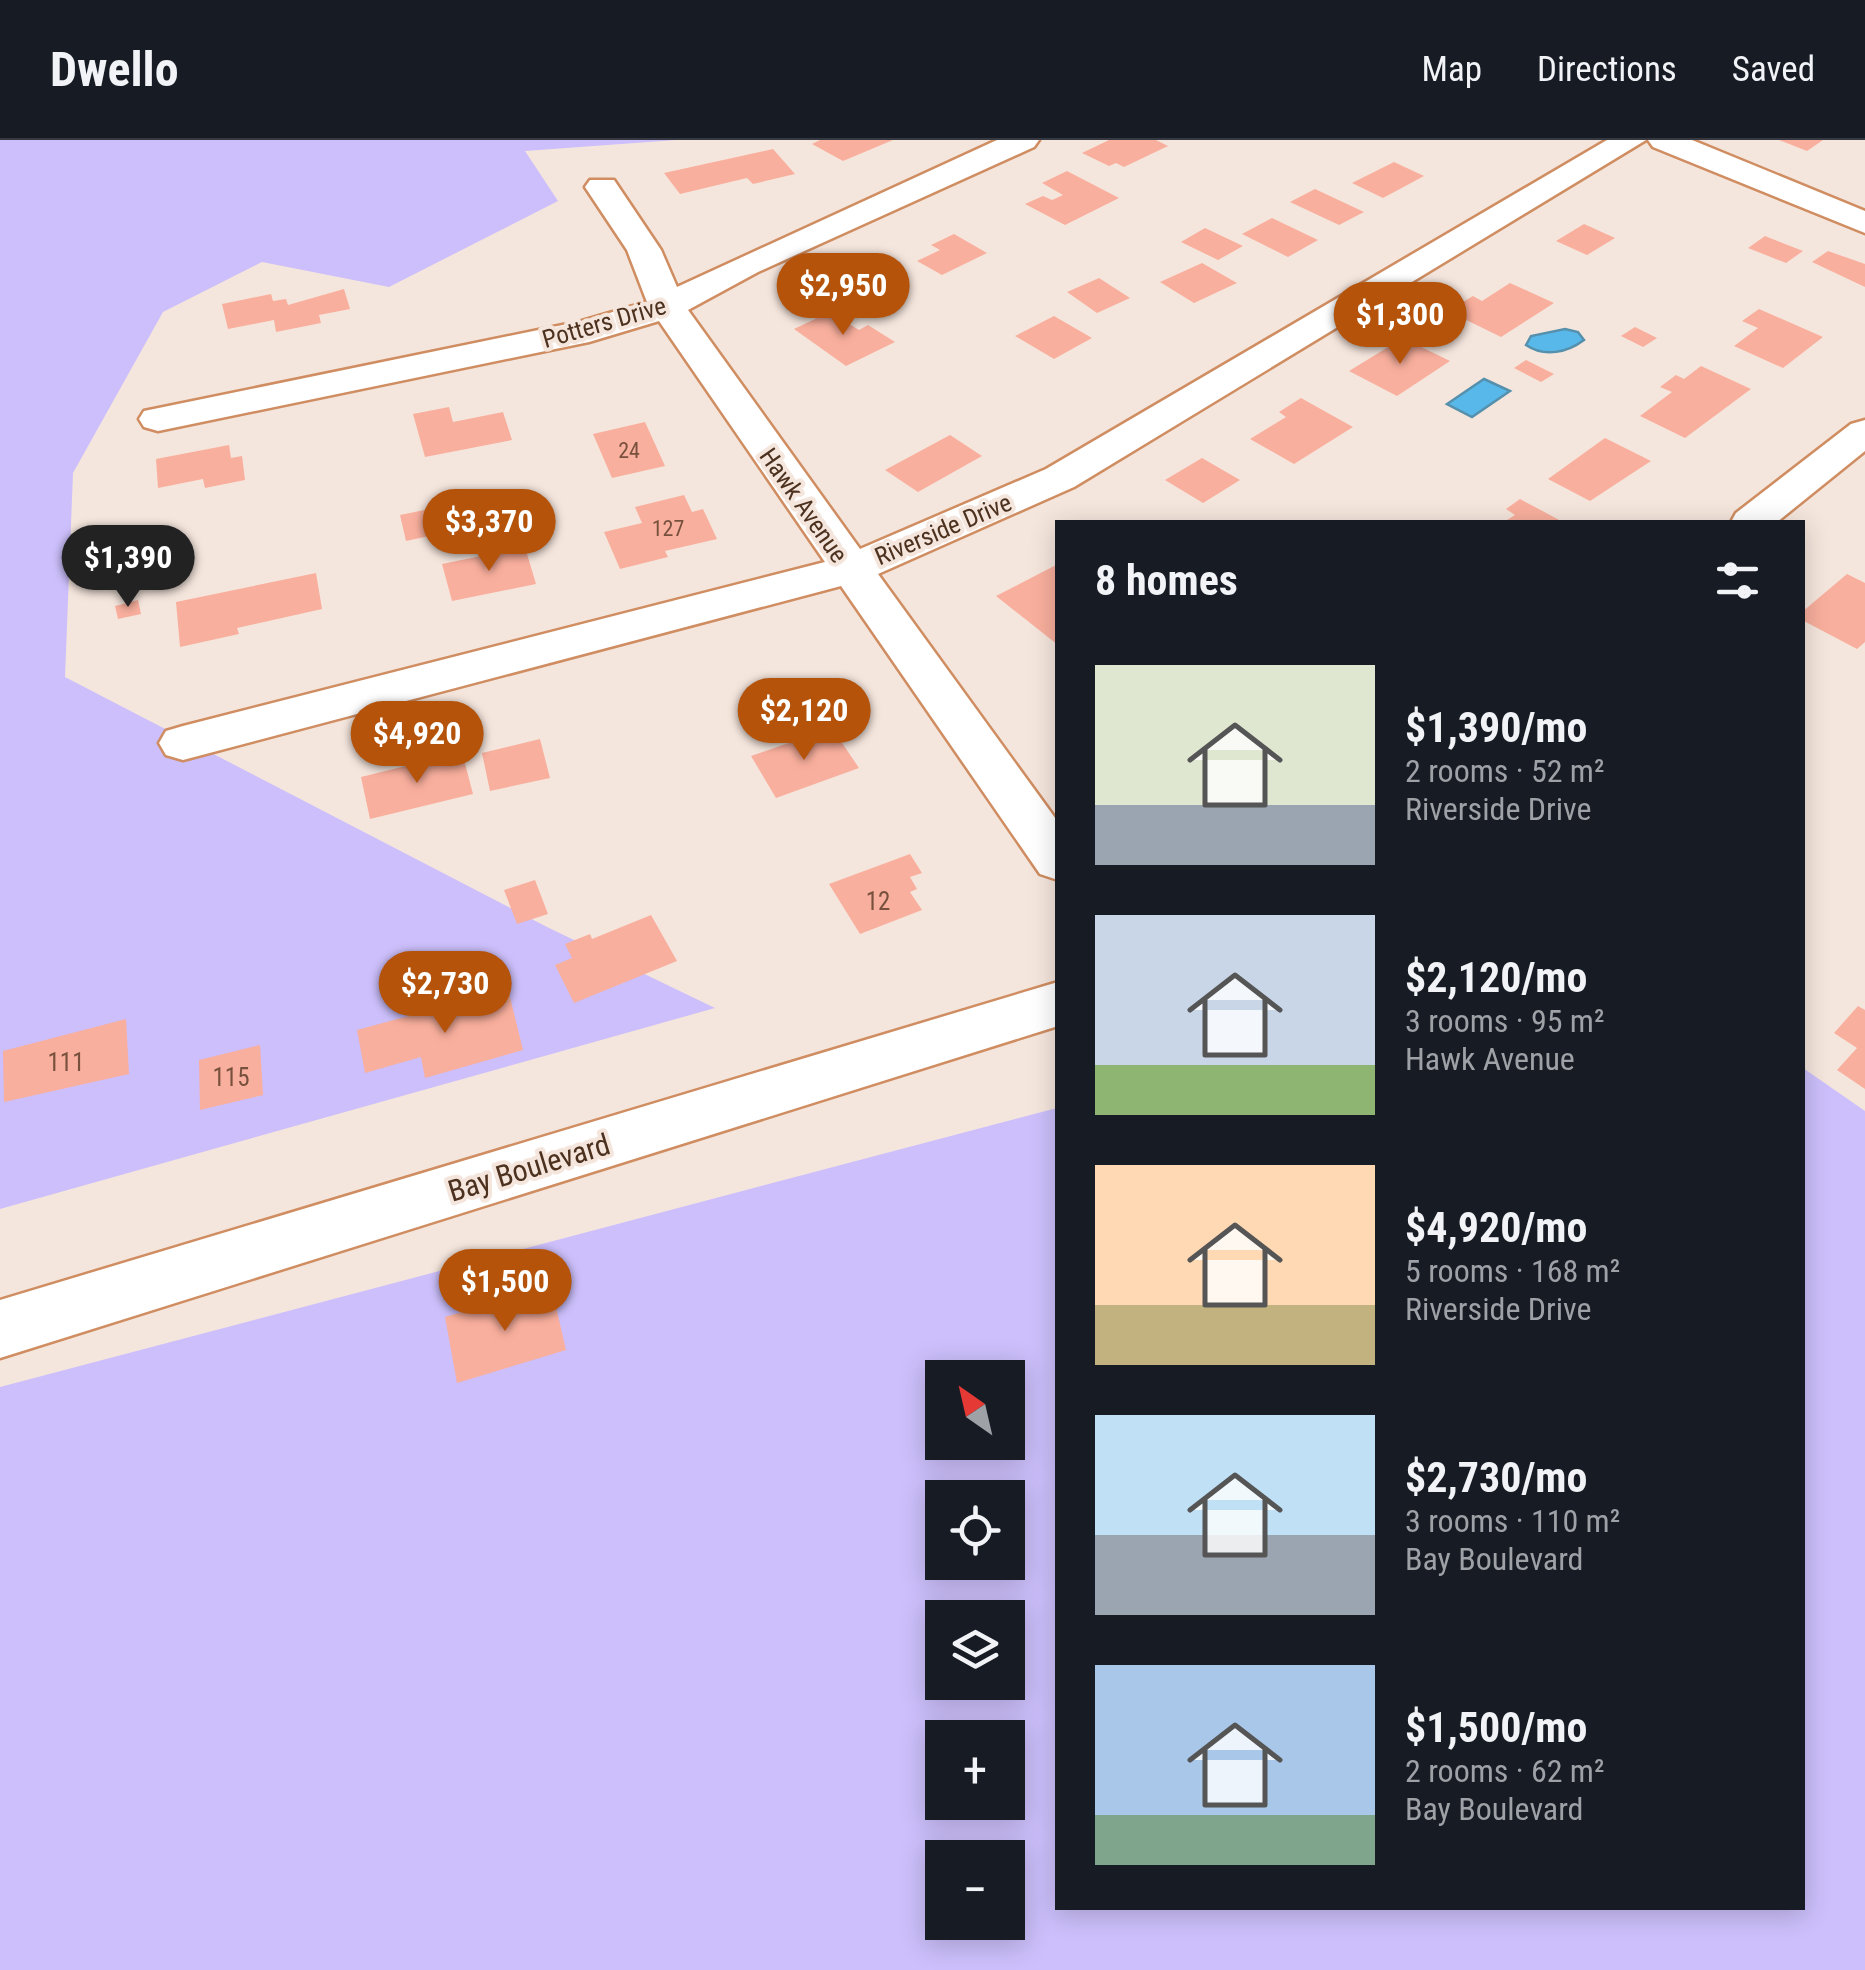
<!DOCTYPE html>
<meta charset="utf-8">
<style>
:root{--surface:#171b24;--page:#20242c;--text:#f1f3f6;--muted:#9ea1a6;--line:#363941;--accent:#b45309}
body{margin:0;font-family:"Roboto Condensed",sans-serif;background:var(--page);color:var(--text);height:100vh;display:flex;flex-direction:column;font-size:38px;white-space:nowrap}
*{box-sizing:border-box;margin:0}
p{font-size:32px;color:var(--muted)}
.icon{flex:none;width:55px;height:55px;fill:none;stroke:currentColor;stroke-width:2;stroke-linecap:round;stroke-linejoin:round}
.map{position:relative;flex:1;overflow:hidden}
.details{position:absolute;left:1055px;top:380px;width:750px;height:1390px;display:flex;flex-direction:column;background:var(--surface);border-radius:0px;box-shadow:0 5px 25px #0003}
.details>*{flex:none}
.needle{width:65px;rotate:326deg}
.controls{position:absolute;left:925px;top:1220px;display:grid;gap:20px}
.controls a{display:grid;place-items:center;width:100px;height:100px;border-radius:0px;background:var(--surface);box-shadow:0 5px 25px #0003;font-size:50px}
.price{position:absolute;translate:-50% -85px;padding:0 22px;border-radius:35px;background:var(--accent);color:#fff;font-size:32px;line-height:65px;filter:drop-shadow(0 2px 5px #0008)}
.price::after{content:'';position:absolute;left:50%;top:60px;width:30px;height:22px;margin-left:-15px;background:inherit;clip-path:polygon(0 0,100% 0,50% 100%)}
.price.selected{background:#222;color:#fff}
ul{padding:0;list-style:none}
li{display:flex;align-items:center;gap:30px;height:250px;padding:0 40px}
li span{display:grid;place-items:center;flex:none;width:280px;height:200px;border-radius:0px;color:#555}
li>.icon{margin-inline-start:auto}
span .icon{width:120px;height:120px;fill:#fffc;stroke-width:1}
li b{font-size:42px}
h2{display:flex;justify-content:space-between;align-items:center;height:120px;padding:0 40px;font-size:42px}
header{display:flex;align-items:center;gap:60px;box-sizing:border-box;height:140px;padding:0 50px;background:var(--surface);border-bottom:2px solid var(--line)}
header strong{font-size:48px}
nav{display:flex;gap:55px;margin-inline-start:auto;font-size:35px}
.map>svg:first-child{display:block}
</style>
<header>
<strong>Dwello</strong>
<nav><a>Map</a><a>Directions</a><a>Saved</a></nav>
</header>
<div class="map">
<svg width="1865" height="1830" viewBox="0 0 1865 1830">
<rect width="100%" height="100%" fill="#f5e6dd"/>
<g fill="#ccbffb" fill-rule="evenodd">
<path d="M0,0H676L525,11L558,61L389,147L262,122L163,172L73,333L65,537L547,787L715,868L0,1069Z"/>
<path d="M1803,928L1865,971V1830H0V1247L1057,968L1058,1768H1802ZM942,1238H1008V1302H942ZM942,1358H1008V1422H942ZM942,1478H1008V1542H942ZM942,1598H1008V1662H942ZM942,1718H1008V1782H942Z"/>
</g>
<g fill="#59b8ea" stroke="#5590ad" stroke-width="2.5">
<path d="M1565,189L1578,192L1584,200C1568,212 1545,218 1526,205L1531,196Z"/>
<path d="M1484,239L1510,251L1472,277L1447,264Z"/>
</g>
<g fill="#f9af9d">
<path d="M820,0H893L843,21L812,4Z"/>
<path d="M1109,0H1156L1168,6L1124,27L1116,23L1109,26L1082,13Z"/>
<path d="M1779,0H1823L1807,11Z"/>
<path d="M773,9L795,34L753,44L747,38L680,54L664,33Z"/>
<path d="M1394,22L1424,36L1383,58L1352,43Z"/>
<path d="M1067,31L1119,58L1065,85L1025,64L1043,56L1052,60L1063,55L1042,43Z"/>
<path d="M1315,49L1364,72L1339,85L1290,62Z"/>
<path d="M1272,78L1318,100L1288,117L1242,94Z"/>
<path d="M1584,84L1615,98L1587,115L1556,101Z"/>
<path d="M1205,88L1243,106L1218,120L1181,102Z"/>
<path d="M954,94L987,113L942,135L917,121L940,110L931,105Z"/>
<path d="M1765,96L1803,111L1786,123L1748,108Z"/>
<path d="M1828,111L1865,124V147L1812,122Z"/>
<path d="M859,115L884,131L838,152L813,135Z"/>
<path d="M1202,123L1237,143L1194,163L1160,142Z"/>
<path d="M1099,138L1130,158L1097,173L1067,152Z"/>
<path d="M1510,143L1554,163L1501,197L1448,171L1473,156L1482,161Z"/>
<path d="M344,149L350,169L319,175L321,183L276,192L274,180L228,189L222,164L271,154L273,161L286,159L288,165Z"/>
<path d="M1759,169L1823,197L1783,228L1734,206L1758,188L1742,181Z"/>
<path d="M830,172L859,190L868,185L895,202L846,226L794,189Z"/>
<path d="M1054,176L1092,198L1054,219L1015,196Z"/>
<path d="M1635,187L1657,198L1643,207L1621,196Z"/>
<path d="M1403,198L1450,221L1397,256L1349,231Z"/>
<path d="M1526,220L1554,234L1541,242L1514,228Z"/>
<path d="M1701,226L1751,249L1685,298L1640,276L1672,252L1660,247L1676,235L1684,239Z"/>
<path d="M1301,258L1353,287L1294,324L1250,299L1286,277L1279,272Z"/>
<path d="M449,267L453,282L503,272L512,300L425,317L413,274Z"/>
<path d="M645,282L665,326L612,338L593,294Z"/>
<path d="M950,295L982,316L918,352L885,330Z"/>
<path d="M1605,298L1651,321L1590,361L1548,339Z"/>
<path d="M229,305L231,318L242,316L245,340L205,348L203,339L158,348L156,319Z"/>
<path d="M1202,318L1240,340L1203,363L1165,340Z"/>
<path d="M684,355L692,372L703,369L717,399L665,411L668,417L620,429L604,392L642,383L635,367Z"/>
<path d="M1520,359L1563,382H1504L1515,375L1506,369Z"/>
<path d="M449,365L457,390L406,401L400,375Z"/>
<path d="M525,407L536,444L452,461L442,424Z"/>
<path d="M1058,424V505L996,456Z"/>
<path d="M316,433L322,469L237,488L239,494L180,507L176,462Z"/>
<path d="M1847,434L1865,443V502L1857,509L1802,480V472Z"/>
<path d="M138,460L141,474L118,479L115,466Z"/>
<path d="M832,588L859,628L776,658L751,616Z"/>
<path d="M540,599L550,638L490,651L482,613Z"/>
<path d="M462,612L473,654L370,679L361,637Z"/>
<path d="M910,714L922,733L910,737L917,749L910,752L922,770L860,794L829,744Z"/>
<path d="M535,740L548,774L517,784L504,750Z"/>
<path d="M651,775L677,821L574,863L555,825L572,818L565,804L590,794L592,799Z"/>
<path d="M508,849L523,910L425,938L421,917L365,933L357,890Z"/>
<path d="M1858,866L1865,870V949L1837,930L1857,908L1834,893Z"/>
<path d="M126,879L129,934L4,962L3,911Z"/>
<path d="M260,905L263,955L200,970L199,920Z"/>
<path d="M551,1145L566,1210L457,1243L445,1177Z"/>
</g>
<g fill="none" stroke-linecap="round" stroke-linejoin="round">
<defs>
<g id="minor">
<path d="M997,0H1039L1034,7L758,132L688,170L860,409L1046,329L1607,0H1646L1074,347L878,434L1058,682V740L1040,734L841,446L183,620L166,615L159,603L166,591L183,586L825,422L659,181L589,202L158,291L144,287L139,279L144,271L582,181L647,162L627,110L585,47L590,40H614L661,110L677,147Z"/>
<path d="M1648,0H1692L1865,71V93L1653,7Z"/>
<path d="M1865,280V311L1777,382H1731L1736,373L1851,284Z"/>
<path d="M1058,842V886L0,1218V1160Z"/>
</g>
</defs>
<use href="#minor" stroke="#cf8d61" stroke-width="5"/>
<use href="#minor" fill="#fff" fill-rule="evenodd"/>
</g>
<g text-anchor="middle" stroke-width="8" stroke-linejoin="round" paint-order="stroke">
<g font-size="22" fill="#78503e">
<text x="629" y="318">24</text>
<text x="668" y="396">127</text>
</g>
<g font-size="25" fill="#4d311f" stroke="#f5e6dd">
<text transform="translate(604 182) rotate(-16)" y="9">Potters Drive</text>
<text transform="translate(804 365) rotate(55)" y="9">Hawk Avenue</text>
<text transform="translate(943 389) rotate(-23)" y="9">Riverside Drive</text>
</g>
<g font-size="25" fill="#78503e">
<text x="878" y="770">12</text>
<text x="66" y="931">111</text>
<text x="231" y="946">115</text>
</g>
<g font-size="30" fill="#4d311f" stroke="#f5e6dd">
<text transform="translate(529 1028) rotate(-17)" y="10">Bay Boulevard</text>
</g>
</g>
</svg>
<div class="controls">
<a><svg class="needle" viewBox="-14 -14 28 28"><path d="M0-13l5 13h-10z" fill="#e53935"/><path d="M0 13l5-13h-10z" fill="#9ea1a6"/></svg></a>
<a><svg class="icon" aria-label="locate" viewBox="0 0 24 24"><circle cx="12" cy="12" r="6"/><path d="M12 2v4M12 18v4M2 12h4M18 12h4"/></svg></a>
<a><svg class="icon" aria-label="layers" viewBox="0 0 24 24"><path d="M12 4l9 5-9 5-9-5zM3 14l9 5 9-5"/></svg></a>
<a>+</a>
<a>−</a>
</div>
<b class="price" style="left:843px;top:198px">$2,950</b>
<b class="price" style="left:1400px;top:227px">$1,300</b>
<b class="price" style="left:489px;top:434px">$3,370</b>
<b class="price selected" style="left:128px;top:470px">$1,390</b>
<b class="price" style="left:804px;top:623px">$2,120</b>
<b class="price" style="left:417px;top:646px">$4,920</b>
<b class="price" style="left:445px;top:896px">$2,730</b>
<b class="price" style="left:505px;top:1194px">$1,500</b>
<section class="details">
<h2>8 homes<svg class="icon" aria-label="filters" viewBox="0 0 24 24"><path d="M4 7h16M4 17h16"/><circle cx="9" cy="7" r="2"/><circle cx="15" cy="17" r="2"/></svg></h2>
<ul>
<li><span style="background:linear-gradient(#dfe7d0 70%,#9aa5b1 0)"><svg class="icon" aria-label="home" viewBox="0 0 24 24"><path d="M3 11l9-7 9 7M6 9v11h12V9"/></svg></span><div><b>$1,390/mo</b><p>2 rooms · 52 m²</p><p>Riverside Drive</p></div></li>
<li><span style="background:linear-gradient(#c9d6e8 75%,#8fb573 0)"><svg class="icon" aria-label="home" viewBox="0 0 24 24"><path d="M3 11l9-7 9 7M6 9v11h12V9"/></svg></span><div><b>$2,120/mo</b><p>3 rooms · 95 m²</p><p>Hawk Avenue</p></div></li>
<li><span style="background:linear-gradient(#ffd9b3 70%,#c2b280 0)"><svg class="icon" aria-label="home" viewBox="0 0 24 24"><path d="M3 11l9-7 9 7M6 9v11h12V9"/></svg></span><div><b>$4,920/mo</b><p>5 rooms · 168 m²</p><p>Riverside Drive</p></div></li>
<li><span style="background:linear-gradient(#bfe0f5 60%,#9aa5b1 0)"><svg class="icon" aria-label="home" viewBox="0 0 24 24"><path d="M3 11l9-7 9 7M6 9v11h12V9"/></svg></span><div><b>$2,730/mo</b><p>3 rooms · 110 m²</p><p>Bay Boulevard</p></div></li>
<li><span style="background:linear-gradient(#a9c7e8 75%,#7fa58c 0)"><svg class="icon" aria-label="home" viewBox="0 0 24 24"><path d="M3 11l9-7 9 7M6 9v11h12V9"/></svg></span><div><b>$1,500/mo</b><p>2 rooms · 62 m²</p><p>Bay Boulevard</p></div></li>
</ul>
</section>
</div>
